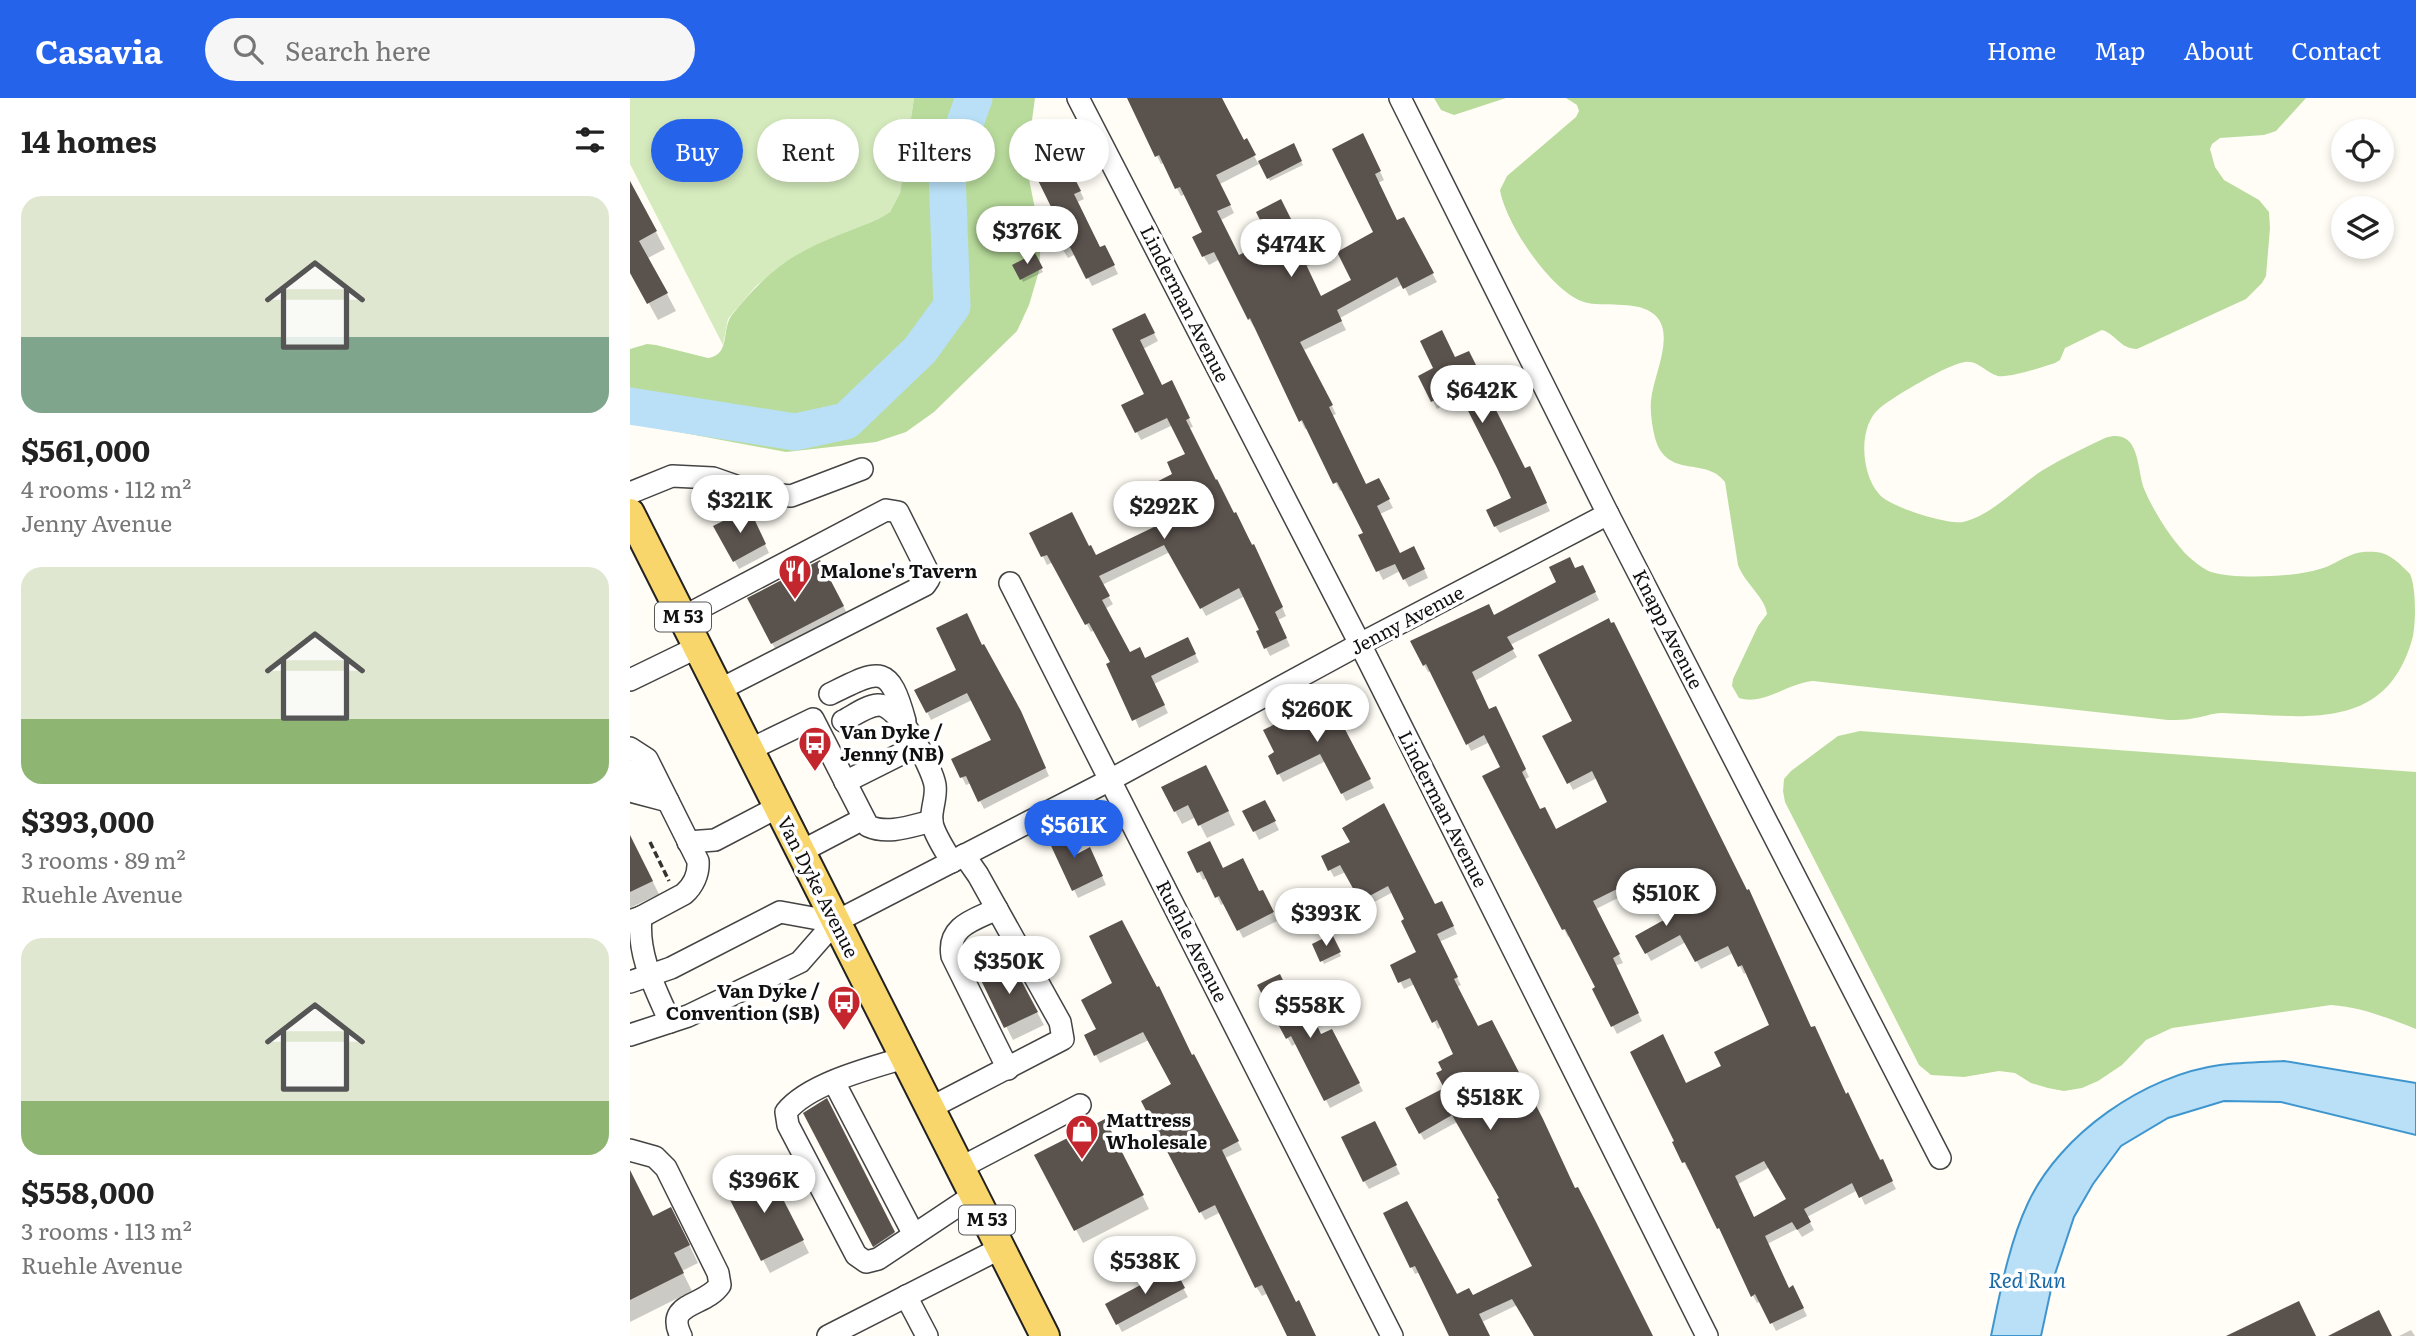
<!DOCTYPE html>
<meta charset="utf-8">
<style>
:root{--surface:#fff;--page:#f6f6f6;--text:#222;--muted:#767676;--accent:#2563eb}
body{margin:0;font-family:Literata,serif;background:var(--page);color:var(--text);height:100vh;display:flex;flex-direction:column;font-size:26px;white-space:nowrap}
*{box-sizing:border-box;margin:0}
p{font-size:23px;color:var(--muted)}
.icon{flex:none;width:38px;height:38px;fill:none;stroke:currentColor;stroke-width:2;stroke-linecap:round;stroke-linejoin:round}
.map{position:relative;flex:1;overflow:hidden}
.panel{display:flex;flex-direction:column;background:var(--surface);width:630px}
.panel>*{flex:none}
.hud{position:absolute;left:21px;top:21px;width:665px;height:63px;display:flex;gap:14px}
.tools{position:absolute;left:1701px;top:21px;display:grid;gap:14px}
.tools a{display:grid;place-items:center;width:63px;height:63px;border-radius:50%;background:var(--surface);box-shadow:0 4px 10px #0003;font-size:35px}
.price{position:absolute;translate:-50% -60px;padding:0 16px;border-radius:24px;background:#fff;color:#222;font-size:23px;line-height:46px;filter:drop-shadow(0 2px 4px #0008)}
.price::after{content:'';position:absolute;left:50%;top:42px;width:21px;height:16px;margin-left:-10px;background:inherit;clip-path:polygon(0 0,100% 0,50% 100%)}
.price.selected{background:var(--accent);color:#fff}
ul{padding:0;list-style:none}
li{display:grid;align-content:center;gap:14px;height:371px;padding:0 21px}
li span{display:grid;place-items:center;height:217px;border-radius:21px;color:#555}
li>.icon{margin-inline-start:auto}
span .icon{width:126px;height:126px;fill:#fffc;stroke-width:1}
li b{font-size:30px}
h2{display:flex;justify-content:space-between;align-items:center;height:84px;padding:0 21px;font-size:30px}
.chip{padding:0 24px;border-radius:32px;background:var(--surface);box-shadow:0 4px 10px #0003;font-size:24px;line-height:63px}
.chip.selected{background:var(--accent);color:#fff}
header{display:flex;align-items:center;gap:42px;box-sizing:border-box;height:98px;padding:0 35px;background:var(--accent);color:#fff}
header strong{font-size:33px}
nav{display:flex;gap:38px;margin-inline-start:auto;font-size:24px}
.search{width:490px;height:63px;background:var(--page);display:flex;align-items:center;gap:18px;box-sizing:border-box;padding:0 24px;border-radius:38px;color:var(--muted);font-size:26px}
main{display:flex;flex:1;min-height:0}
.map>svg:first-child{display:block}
</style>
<header>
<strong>Casavia</strong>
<div class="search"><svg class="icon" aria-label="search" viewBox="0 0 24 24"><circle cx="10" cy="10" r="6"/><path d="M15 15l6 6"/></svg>Search here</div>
<nav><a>Home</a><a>Map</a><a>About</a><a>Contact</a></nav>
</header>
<main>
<section class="panel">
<h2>14 homes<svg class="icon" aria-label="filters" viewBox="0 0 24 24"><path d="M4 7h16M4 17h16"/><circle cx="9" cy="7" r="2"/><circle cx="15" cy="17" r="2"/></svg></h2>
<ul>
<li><span style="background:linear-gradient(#dfe7d0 65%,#7fa58c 0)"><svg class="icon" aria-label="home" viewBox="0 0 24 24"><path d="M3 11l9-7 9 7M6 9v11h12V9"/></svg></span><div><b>$561,000</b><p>4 rooms · 112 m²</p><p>Jenny Avenue</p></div></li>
<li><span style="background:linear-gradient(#dfe7d0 70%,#8fb573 0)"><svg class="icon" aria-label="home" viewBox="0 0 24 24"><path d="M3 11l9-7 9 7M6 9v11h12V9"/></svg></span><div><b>$393,000</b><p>3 rooms · 89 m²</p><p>Ruehle Avenue</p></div></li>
<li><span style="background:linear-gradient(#dfe7d0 75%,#8fb573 0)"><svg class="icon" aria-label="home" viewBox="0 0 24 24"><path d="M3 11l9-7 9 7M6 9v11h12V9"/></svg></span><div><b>$558,000</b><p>3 rooms · 113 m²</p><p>Ruehle Avenue</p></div></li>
</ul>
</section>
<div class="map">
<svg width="1786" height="1238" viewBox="0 0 1786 1238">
<rect width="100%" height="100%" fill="#fffdf5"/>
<path fill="#d5ebbd" d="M0,0H284L270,95L260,114L250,120L170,155L126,188L98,221L93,247L0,66Z"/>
<g fill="#b9dc9c">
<path d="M284,0H405L396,66L411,141L409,173L399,207L387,233L304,314L276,334L246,344L156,354L22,329L0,289V251L17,246L26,247L78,260C101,257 91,231 102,217C121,193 143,170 170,155C195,141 224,132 250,120L260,114L270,95Z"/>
<path d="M804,0H876L824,17L811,12Z"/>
<path d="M936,0H1676L1646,33L1634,37L1590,40L1582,46L1580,51L1585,69L1594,82L1629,102L1639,114L1640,130L1636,178L1632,185L1616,201L1507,251C1490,251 1486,236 1472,232L1435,250L1430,262L1425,265C1412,269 1381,280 1368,278C1356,275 1348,262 1335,264C1318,266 1265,298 1251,309C1227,327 1231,376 1249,396C1259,409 1318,427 1333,424C1361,418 1389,387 1413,372C1433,360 1454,350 1475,340C1512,328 1506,374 1515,393C1524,414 1543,444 1559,459C1565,464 1573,471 1581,474C1606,482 1672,479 1696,469C1715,461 1722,452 1746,454C1760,455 1771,467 1780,476C1786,489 1786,522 1783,538C1757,638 1671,617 1591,615C1582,615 1574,619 1565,620C1556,622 1547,622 1538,622L1183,583C1158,585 1133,608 1109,600L1102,588L1103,581L1128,528L1137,516C1135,499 1115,486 1108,467L1095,384C1076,358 1037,382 1025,340C1022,328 1020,314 1021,303C1023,277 1046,237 1025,217C1008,202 978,209 958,205C924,199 875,125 870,92L877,78L946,19L949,13L947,7Z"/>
<path d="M1230,633L1786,674V931C1758,920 1731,909 1701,907L1542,930L1516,942L1492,967L1468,983L1452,990L1434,993L1418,990L1401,985L1385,975L1369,973L1334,979L1301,977L1289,967L1155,704L1153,693L1154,681L1161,673L1208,638Z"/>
</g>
<path fill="#b9e0f7" stroke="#3f96cf" stroke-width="2" d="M1654,963L1786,985V1037L1651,1004L1594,1003L1538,1020L1491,1048L1463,1086L1444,1119L1423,1182L1411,1238H1361C1370,1195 1379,1145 1398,1105C1430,1036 1515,977 1590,967C1611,964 1633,964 1654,963Z"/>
<g fill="#0003" fill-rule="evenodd">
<path d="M498,0H590L614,44L616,43L628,65L663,48L673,67L640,83L631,65L590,86L604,115L591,122L609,159L642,143L655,112L683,166L676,169L691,200L723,183L745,135L737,46L754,82L748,85L767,124L773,121L807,184L779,198L773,186L710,220L716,232L674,252L706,316L702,318L736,388L753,390L763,410L750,416L770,457L788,458L798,480L779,489L770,473L753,482L731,438L735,436L713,392L710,393L678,330L675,331L671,323L626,228L624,229L619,221L590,161L579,167L574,159L565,139L574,135L556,96L551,98L534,65L531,66Z"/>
<path d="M431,55L454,101L448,104L470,151L479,157L488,176L462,188L446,156L438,160L433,152Z"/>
<path d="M0,107L18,119L35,151L18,160L46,213L28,222L0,171Z"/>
<path d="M404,157L413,174L393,184L385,167Z"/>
<path d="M519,225L528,243L513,251L532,289L546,293L563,329L559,330L585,384L628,456L656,518L648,522L660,548L640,558L636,550L632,532L615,498L576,518L540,454L472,487L483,506L475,511L499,557L515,562L562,549L569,564L524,586L538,615L509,630L483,565L465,532L461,534L423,464L417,467L402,436L459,450L466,459L526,430L544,376L557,356L543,327L511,342L493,308L516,297L484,232Z"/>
<path d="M825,261L843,262L855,287L853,288L895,372L903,378L920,413L870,435L865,428L883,401L833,298L807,311L790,278Z"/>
<path d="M123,420L139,455L109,471L86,429Z"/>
<path d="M945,472L956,476L969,502L880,547L887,559L845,583L859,613L869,618L899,679L894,682L910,714L926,733L979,704L967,680L943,692L915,639L944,623L1182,931L1266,1091L1235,1107L1228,1092L1177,1119L1184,1132L1172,1139L1167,1131L1137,1146L1159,1192L1167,1197L1177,1218L1146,1233L1131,1203L1127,1205L1123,1198L1060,1071L1058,1072L1054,1064L1056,987L1093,969L1142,928L1117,874L1114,876L1103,855L1071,871L1056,844L1021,863L1007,838L1043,819L1024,782L966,811L993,865L985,868L1012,923L987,936L964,892L968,890L941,837L938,839L934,831L873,670L860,644L841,653L802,573L798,574L794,567L864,519L929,485ZM1140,1069L1158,1102L1124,1120L1108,1086Z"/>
<path d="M197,476L220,521L149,558L119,501Z"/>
<path d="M352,550L395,623L419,678L354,711L341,685L336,687L323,662L363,643L342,602L301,622L297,614L329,572Z"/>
<path d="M695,597L744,690L716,703L696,663L653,684L649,676L647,655Z"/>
<path d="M583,682L605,727L577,740L566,719L552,726L545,713Z"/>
<path d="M639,712L649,732L629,742L615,714Z"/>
<path d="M418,738L447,758L464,760L476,787L448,800Z"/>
<path d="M0,739L29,796L0,810Z"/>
<path d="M559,755L629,795L637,802L647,823L613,840L595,805L591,807L578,780L573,782Z"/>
<path d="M693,759L816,812L827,836L809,844L831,887L827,889L847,931L945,1092L1022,1238H906L887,1207L852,1224L859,1238H821L790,1174L785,1176L755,1116L827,1198L842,1199L905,1168L871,1101L827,1024L794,1042L777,1011L816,990L815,973L826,956L812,928L808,931L785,886L774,891L762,868L788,855L777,822L763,794L735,809L716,774L704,779Z"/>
<path d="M701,839L711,858L694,866L684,847Z"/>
<path d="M388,879L414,927L383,942L352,881Z"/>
<path d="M629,888L665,909L691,938L701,933L733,993L700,1010L667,945L662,948Z"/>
<path d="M453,903L562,959L568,966L612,1052L595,1060L666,1206L685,1238H659L638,1195L632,1198L627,1190L591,1114L575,1122L547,1071L543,987L519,942L470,965L456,938L468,932Z"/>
<path d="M196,1003L266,1138L245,1151L243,1148Z"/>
<path d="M749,1033L770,1076L739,1091L734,1083Z"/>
<path d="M482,1036L519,1111L453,1145L407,1058Z"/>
<path d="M144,1085L179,1155L140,1175L97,1093Z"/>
<path d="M0,1090L23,1120L50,1128L68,1165L52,1173L62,1193L0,1224Z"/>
<path d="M543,1172L558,1199L492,1234L477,1206Z"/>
<path d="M1781,1232L1785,1238H1769Z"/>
</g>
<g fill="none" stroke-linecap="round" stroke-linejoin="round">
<path stroke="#b9e0f7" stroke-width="37" d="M0,308L165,334L216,323L290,252L322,208L317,75L344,0"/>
</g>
<g fill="#5a524d" fill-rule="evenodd">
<path d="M497,0H592L614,42L617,40L626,57L586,77L601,107L587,113L609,157L640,142L626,114L651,101L679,157L673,160L691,198L721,182L707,154L743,134L702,51L733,35L751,73L745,76L767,122L774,119L804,175L773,191L767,179L707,212L712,223L670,244L703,307L699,309L736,386L749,380L760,401L747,408L770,455L784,448L795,471L773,482L765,466L746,474L728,437L733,435L707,384L703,386L672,322L669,324L620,220L618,222L584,154L572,159L562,139L572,134L550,89L545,91L529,57L525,59Z"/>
<path d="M427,45L451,93L444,96L470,149L475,147L485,167L456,181L440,149L432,153L420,130L429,125L397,60Z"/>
<path d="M664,45L672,63L637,81L628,63Z"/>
<path d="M0,83L27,133L9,143L38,195L17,206L0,175Z"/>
<path d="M405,155L413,170L390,182L382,167Z"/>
<path d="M515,215L525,235L510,242L532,287L542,282L560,320L556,322L586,382L587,381L604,415L606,414L622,447L624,446L653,509L645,514L657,540L634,551L626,533L629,532L609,490L570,511L534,447L469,478L480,498L472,502L500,554L510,549L515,560L558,539L566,556L521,578L535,607L502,623L476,566L480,564L459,525L455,527L417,457L411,459L399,435L442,414L459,448L461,447L466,457L524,429L507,394L542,376L537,364L555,356L537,320L505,335L491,307L514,296L482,231Z"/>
<path d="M812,232L825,259L839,253L852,279L850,280L895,370L900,368L917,405L864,429L856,412L881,400L867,370L827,291L801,304L788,278L803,270L790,243Z"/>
<path d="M119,410L136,446L103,464L83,428Z"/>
<path d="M940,459L945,470L953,467L966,494L877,539L884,551L842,574L859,611L866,608L896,671L892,674L910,711L915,709L926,731L977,704L962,673L937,686L912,638L942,623L908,557L979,520L981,525L984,524L1117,792L1119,791L1181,929L1185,928L1216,996L1218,994L1250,1062L1253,1061L1263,1083L1229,1100L1222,1085L1174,1111L1181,1124L1167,1132L1162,1124L1135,1138L1159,1190L1163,1187L1174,1210L1140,1226L1125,1196L1121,1199L1089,1130L1087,1131L1055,1064L1052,1065L1042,1044L1044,1043L1000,954L1033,936L1056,985L1091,968L1084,954L1139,927L1112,867L1108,869L1098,848L1065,864L1050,837L1015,856L1005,838L1041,818L1019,775L963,803L990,856L983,860L1009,915L981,929L962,891L965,889L935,831L932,832L852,678L870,669L854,637L836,647L796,566L793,568L780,543L859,506L864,517L926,484L919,469ZM1134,1063L1156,1101L1124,1119L1105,1078Z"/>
<path d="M190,462L214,508L141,546L117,500Z"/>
<path d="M337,515L352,547L354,546L391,613L416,670L348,704L336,678L330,680L321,661L361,642L337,595L296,615L284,592L326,572L306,530Z"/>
<path d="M696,595L741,681L711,696L690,656L647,677L638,658L644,654L633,632L668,615L665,610Z"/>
<path d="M576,667L599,713L568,728L558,707L544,714L531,689Z"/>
<path d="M635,702L646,723L623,734L612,713Z"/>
<path d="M754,705L805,806L812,803L824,828L807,836L828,879L824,881L848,928L862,922L913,1021L945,1090L948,1089L965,1122L1023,1238H904L882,1201L849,1216L860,1238H819L785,1168L780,1170L753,1115L777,1103L827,1196L839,1190L843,1197L902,1168L867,1101L869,1100L822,1017L789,1036L775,1010L814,990L806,975L812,972L808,964L823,956L807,922L802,925L780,880L768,885L760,867L786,854L771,823L774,821L758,788L730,803L710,767L698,773L691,758L720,744L712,730Z"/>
<path d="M434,729L447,756L460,749L473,778L442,793L416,737Z"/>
<path d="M0,737L23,783L0,794Z"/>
<path d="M580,743L593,770L613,760L629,793L633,792L644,814L607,833L589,798L585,800L572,773L567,775L557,754Z"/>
<path d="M492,822L527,889L529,888L562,957L564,956L609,1043L592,1052L666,1204L669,1202L686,1238H657L632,1187L625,1190L585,1107L569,1115L511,1003L541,986L513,934L464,958L454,937L466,931L451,902L482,885L459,838Z"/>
<path d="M702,836L711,854L690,864L682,846Z"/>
<path d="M382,865L408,914L374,930L350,880Z"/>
<path d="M650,876L665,907L675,902L691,936L702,931L730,985L694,1003L661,938L656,941L627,887Z"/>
<path d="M197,1000L265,1134L243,1149L173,1015Z"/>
<path d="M475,1021L514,1097L444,1133L404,1057Z"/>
<path d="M745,1023L767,1067L733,1084L711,1039Z"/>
<path d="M137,1070L174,1142L131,1163L95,1092Z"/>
<path d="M0,1072L23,1118L41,1109L60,1147L44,1155L54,1175L0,1202Z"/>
<path d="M544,1169L555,1190L486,1227L475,1206Z"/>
<path d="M1669,1203L1686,1238H1596Z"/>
<path d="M1749,1212L1762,1238H1698Z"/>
</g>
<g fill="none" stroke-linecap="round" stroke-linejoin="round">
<defs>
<g id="minor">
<path d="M448,0L730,546L1077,1238"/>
<path d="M770,0L978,416L1310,1060"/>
<path d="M0,395L42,378L83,380L123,394L161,398L232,371"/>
<path d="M380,485L762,1238"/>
<path d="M53,519L256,412L268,414L298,474L299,481L295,487L89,592"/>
<path d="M0,582L68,549"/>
<path d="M200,596C249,572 259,564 275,623"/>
<path d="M213,623C223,618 236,608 248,607C268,605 302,669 305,687C307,700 300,713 302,725C305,738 315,752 322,764"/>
<path d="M0,650L17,661L68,763C69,776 63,788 54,796L11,819L0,823"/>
<path d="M119,652L183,621L238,728C258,737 281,728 302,723"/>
<path d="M0,673L13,696"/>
<path d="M215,684L287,648"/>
<path d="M0,693L38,703"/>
<path d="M58,744L85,742L148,709"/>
<path d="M170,754L233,721"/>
<path d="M367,811C344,822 317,828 322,858L378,971"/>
<path d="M11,819C7,857 25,890 40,924"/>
<path d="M0,884L41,870L150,814L205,824"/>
<path d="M0,937L58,918L170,864L205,824L480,682L730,546L978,416"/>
<path d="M274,960C240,970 178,986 156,1014L158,1027L226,1157L236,1164L248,1161L344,1097"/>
<path d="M204,984L284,1137"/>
<path d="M300,1010L433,941L430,924L348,777L334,757"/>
<path d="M0,1052L25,1059L36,1070L88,1175L90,1187C75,1209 34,1204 51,1238"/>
<path d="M330,1070L450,1007"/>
<path d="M276,1198L297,1238"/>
<path d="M198,1238L371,1150"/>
</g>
<path id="major" d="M0,415L415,1238"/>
</defs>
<use href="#minor" stroke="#444" stroke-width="24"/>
<use href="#major" stroke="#222" stroke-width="32"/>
<path stroke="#333" stroke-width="3.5" stroke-dasharray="7 3.5" stroke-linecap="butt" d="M20,744L39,783"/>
<use href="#minor" stroke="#fff" stroke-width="21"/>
<use href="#major" stroke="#f9d66b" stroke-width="28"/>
</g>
<defs>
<symbol id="restaurant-pin" viewBox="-11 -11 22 30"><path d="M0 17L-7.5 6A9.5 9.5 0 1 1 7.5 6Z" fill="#c4262e" stroke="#fff"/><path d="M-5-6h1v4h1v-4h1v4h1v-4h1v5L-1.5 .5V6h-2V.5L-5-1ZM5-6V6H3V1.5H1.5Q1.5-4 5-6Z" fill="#fff"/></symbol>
<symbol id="bus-pin" viewBox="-11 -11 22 30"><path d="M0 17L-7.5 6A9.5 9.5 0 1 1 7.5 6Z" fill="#c4262e" stroke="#fff"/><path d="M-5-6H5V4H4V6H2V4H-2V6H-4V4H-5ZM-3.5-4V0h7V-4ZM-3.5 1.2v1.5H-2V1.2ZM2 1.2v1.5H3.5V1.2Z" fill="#fff"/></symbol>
<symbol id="shop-pin" viewBox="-11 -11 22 30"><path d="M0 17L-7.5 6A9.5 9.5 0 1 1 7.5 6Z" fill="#c4262e" stroke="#fff"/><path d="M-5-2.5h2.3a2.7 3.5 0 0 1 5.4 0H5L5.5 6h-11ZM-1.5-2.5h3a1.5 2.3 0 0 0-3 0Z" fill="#fff"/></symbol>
</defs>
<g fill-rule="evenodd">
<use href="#restaurant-pin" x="146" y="454" width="38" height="52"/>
<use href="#bus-pin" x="166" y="626" width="38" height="52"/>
<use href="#bus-pin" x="195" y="885" width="38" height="52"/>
<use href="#shop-pin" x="433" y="1014" width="38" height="52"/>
</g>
<g text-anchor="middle" stroke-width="7" stroke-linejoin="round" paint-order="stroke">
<g fill="#fff" stroke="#585858" stroke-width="2">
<rect x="25" y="504.5" width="56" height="29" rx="5"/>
<rect x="329" y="1107.5" width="56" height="29" rx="5"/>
</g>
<g font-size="18" font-weight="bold" fill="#111">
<text x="53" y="525">M 53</text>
<text x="357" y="1128">M 53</text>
</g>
<g font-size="19" fill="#111" stroke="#fff">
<text transform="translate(555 206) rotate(63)" y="7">Linderman Avenue</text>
<text transform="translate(777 522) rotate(-28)" y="7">Jenny Avenue</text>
<text transform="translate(1038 531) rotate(63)" y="7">Knapp Avenue</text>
<text transform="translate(813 711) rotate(63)" y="7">Linderman Avenue</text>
<text transform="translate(188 789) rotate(63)" y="7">Van Dyke Avenue</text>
<text transform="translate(562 843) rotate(63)" y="7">Ruehle Avenue</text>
</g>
<g font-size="19" font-weight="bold" fill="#111" stroke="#fff" text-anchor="start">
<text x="190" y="480">Malone's Tavern</text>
<text x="210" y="641">Van Dyke /<tspan x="210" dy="22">Jenny (NB)</tspan></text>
<text x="190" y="900" text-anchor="end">Van Dyke /<tspan x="190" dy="22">Convention (SB)</tspan></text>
<text x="476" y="1029">Mattress<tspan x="476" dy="22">Wholesale</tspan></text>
</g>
<g font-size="21" font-style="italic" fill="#1768a6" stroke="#fff">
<text x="1397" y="1190">Red Run</text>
</g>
</g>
</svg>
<div class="tools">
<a><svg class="icon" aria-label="locate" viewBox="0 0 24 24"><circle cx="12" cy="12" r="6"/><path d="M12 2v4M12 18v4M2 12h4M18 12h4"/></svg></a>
<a><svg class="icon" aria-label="layers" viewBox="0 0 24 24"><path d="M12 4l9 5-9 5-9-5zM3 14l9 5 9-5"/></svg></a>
</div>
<b class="price" style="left:397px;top:168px">$376K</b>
<b class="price" style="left:661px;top:181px">$474K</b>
<b class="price" style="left:852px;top:327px">$642K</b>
<b class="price" style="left:110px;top:437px">$321K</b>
<b class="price" style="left:534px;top:443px">$292K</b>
<b class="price" style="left:687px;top:646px">$260K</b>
<b class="price selected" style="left:444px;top:762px">$561K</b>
<b class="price" style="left:1036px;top:830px">$510K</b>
<b class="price" style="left:696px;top:850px">$393K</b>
<b class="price" style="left:379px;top:898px">$350K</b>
<b class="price" style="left:680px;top:942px">$558K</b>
<b class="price" style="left:860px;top:1034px">$518K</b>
<b class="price" style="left:134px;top:1117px">$396K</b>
<b class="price" style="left:515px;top:1198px">$538K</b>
<div class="hud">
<a class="chip selected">Buy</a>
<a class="chip">Rent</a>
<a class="chip">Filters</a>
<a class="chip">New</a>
</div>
</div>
</main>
